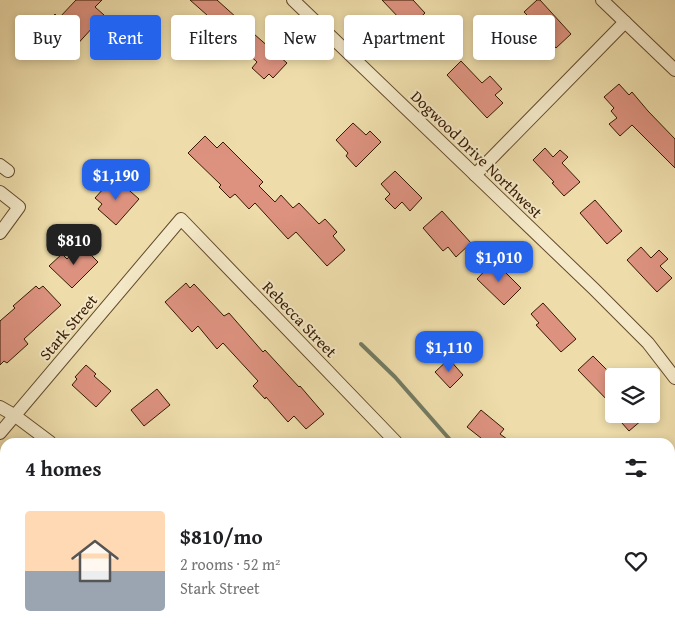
<!DOCTYPE html>
<meta charset="utf-8">
<style>
:root{--surface:#fff;--page:#f6f6f6;--text:#202124;--muted:#757577;--line:#e0e0e0;--accent:#2563eb}
body{margin:0;font-family:"Gentium Book Plus",serif;background:var(--page);color:var(--text);height:100vh;display:flex;flex-direction:column;font-size:19px;white-space:nowrap}
*{box-sizing:border-box;margin:0}
p{font-size:16px;color:var(--muted)}
.icon{flex:none;width:28px;height:28px;fill:none;stroke:currentColor;stroke-width:2;stroke-linecap:round;stroke-linejoin:round}
.map{position:relative;flex:1;overflow:hidden}
.sheet{position:absolute;left:0px;top:438px;width:675px;height:196px;display:flex;flex-direction:column;background:var(--surface);border-radius:15px 15px 0 0;box-shadow:0 2px 8px #0003}
.sheet>*{flex:none}
.banner{position:absolute;left:15px;top:15px;width:645px;height:45px;display:flex;gap:10px}
.tools{position:absolute;left:605px;top:368px;display:grid;gap:10px}
.tools a{display:grid;place-items:center;width:55px;height:55px;border-radius:5px;background:var(--surface);box-shadow:0 2px 8px #0003;font-size:25px}
.price{position:absolute;translate:-50% -42px;padding:0 11px;border-radius:10px;background:var(--accent);color:#fff;font-size:16px;line-height:32px;filter:drop-shadow(0 1px 2px #0008)}
.price::after{content:'';position:absolute;left:50%;top:30px;width:15px;height:11px;margin-left:-8px;background:inherit;clip-path:polygon(0 0,100% 0,50% 100%)}
.price.on{background:#222;color:#fff}
ul{padding:0;list-style:none}
li{display:flex;align-items:center;gap:15px;height:125px;padding:0 25px}
li+li{border-top:1px solid var(--line)}
li span{display:grid;place-items:center;flex:none;width:140px;height:100px;border-radius:5px;color:#555}
li>.icon{margin-inline-start:auto}
span .icon{width:60px;height:60px;fill:#fffc;stroke-width:1}
li b{font-size:21px}
h2{display:flex;justify-content:space-between;align-items:center;height:60px;padding:0 25px;font-size:21px}
.chip{padding:0 18px;border-radius:5px;background:var(--surface);box-shadow:0 2px 8px #0003;font-size:18px;line-height:45px}
.chip.on{background:var(--accent);color:#fff}
.map>svg:first-child{display:block}
</style>
<div class="map">
<svg width="675" height="633" viewBox="0 0 675 633">
<rect width="100%" height="100%" fill="#eeddab"/>
<filter id="stains"><feTurbulence type="fractalNoise" baseFrequency=".004" numOctaves="4"/><feColorMatrix values="0 0 0 0 .2 0 0 0 0 .09 0 0 0 0 .02 0 0 0 .5 -.17"/></filter>
<radialGradient id="worn" r=".72"><stop offset=".6" stop-color="#630" stop-opacity="0"/><stop offset="1" stop-color="#630" stop-opacity=".3"/></radialGradient>
<g fill="none" stroke-linecap="round" stroke-linejoin="round">
<g stroke="#737b62" stroke-width="4">
<path d="M361,344L395,377L452,442"/>
<path d="M670,559L675,563"/>
</g>
</g>
<g fill="#dc927f" stroke="#361900">
<path d="M76,0H102L95,7L104,15L73,49L46,24L55,14L59,18Z"/>
<path d="M190,0H217L237,18L225,31Z"/>
<path d="M382,0H413L425,13L411,26L403,18L401,20Z"/>
<path d="M537,0H540L571,34L556,48L543,33L538,38L528,27L534,22L524,12Z"/>
<path d="M254,34L287,63L273,78L269,74L264,79L252,68L257,62L242,48Z"/>
<path d="M461,61L482,83L490,76L502,89L495,95L503,103L487,118L447,75Z"/>
<path d="M619,84L629,95L632,92L648,111L675,139V168L632,125L620,136L609,124L617,118L611,111L614,108L604,97Z"/>
<path d="M353,123L366,135L370,131L381,142L356,167L346,156L348,153L336,140Z"/>
<path d="M205,136L217,148L223,142L263,182L259,186L275,202L281,195L293,208L299,203L319,224L325,219L337,232L333,236L345,250L327,266L296,232L288,239L255,203L249,209L235,194L230,198L219,187L221,185L188,153Z"/>
<path d="M545,148L553,157L560,150L568,157L562,163L580,182L564,196L552,183L554,182L533,160Z"/>
<path d="M395,171L422,198L410,211L402,202L395,209L385,199L390,194L381,184Z"/>
<path d="M114,177L139,199L116,225L98,209L102,204L95,198Z"/>
<path d="M595,200L622,231L607,244L580,213Z"/>
<path d="M442,211L471,243L456,257L448,247L443,251L423,228Z"/>
<path d="M81,245L98,262L72,288L49,266L62,254L67,259Z"/>
<path d="M641,247L651,258L659,250L668,259L660,266L672,278L657,292L627,260Z"/>
<path d="M494,261L521,288L504,305L477,279Z"/>
<path d="M186,283L190,288L194,284L224,316L229,313L263,352L265,350L299,387L300,386L324,414L306,429L294,416L288,422L266,397L265,399L253,386L258,381L223,343L217,349L198,326L192,332L165,302Z"/>
<path d="M36,286L39,289L43,286L61,305L24,339L28,344L7,363L4,361L0,365V321L15,308L13,306Z"/>
<path d="M543,303L576,339L561,352L536,325L539,323L531,314Z"/>
<path d="M593,356L614,377V407L578,370Z"/>
<path d="M449,359L463,375L450,388L435,372Z"/>
<path d="M86,365L96,374L94,376L111,391L96,407L72,385L77,379L75,377Z"/>
<path d="M157,389L170,405L144,426L131,410Z"/>
<path d="M481,410L504,429L500,434L511,442H486L467,427Z"/>
<path d="M614,414H649L629,431Z"/>
</g>
<g fill="none" stroke-linecap="round" stroke-linejoin="round">
<defs>
<g id="minor">
<path d="M293,0L594,289L648,343L675,378"/>
<path d="M602,0L675,70"/>
<path d="M0,165L8,171"/>
<path d="M475,175L625,22"/>
<path d="M0,192L19,207L0,233"/>
<path d="M0,407L14,415L50,442"/>
<path d="M0,433L181,219L396,442"/>
<path d="M263,629L268,633"/>
<path d="M607,629L616,633"/>
<path d="M190,633L192,629"/>
<path d="M481,633L483,629"/>
</g>
</defs>
<use href="#minor" stroke="#644a2b" stroke-width="14"/>
<use href="#minor" stroke="#f4e9c8" stroke-width="12"/>
</g>
<g text-anchor="middle" stroke-width="4" stroke-linejoin="round" paint-order="stroke">
<g font-size="16" fill="#361900" stroke="#f4e9c8">
<text transform="translate(477 154) rotate(44)" y="6">Dogwood Drive Northwest</text>
<text transform="translate(300 319) rotate(46)" y="6">Rebecca Street</text>
<text transform="translate(68 327) rotate(-50)" y="6">Stark Street</text>
</g>
</g>
<rect width="100%" height="100%" filter="url(#stains)"/>
<rect width="100%" height="100%" fill="url(#worn)"/>
</svg>
<div class="tools">
<a><svg class="icon" aria-label="layers" viewBox="0 0 24 24"><path d="M12 4l9 5-9 5-9-5zM3 14l9 5 9-5"/></svg></a>
</div>
<b class="price" style="left:116px;top:201px">$1,190</b>
<b class="price on" style="left:74px;top:266px">$810</b>
<b class="price" style="left:499px;top:283px">$1,010</b>
<b class="price" style="left:449px;top:373px">$1,110</b>
<div class="banner">
<a class="chip">Buy</a>
<a class="chip on">Rent</a>
<a class="chip">Filters</a>
<a class="chip">New</a>
<a class="chip">Apartment</a>
<a class="chip">House</a>
</div>
<section class="sheet">
<h2>4 homes<svg class="icon" aria-label="filters" viewBox="0 0 24 24"><path d="M4 7h16M4 17h16"/><circle cx="9" cy="7" r="2"/><circle cx="15" cy="17" r="2"/></svg></h2>
<ul>
<li><span style="background:linear-gradient(#ffd9b3 60%,#9aa5b1 0)"><svg class="icon" aria-label="home" viewBox="0 0 24 24"><path d="M3 11l9-7 9 7M6 9v11h12V9"/></svg></span><div><b>$810/mo</b><p>2 rooms · 52 m²</p><p>Stark Street</p></div><svg class="icon" aria-label="heart" viewBox="0 0 24 24"><path d="M12 20l-8-8c-3-5 5-10 8-4 3-6 11-1 8 4z"/></svg></li>
</ul>
</section>
</div>
